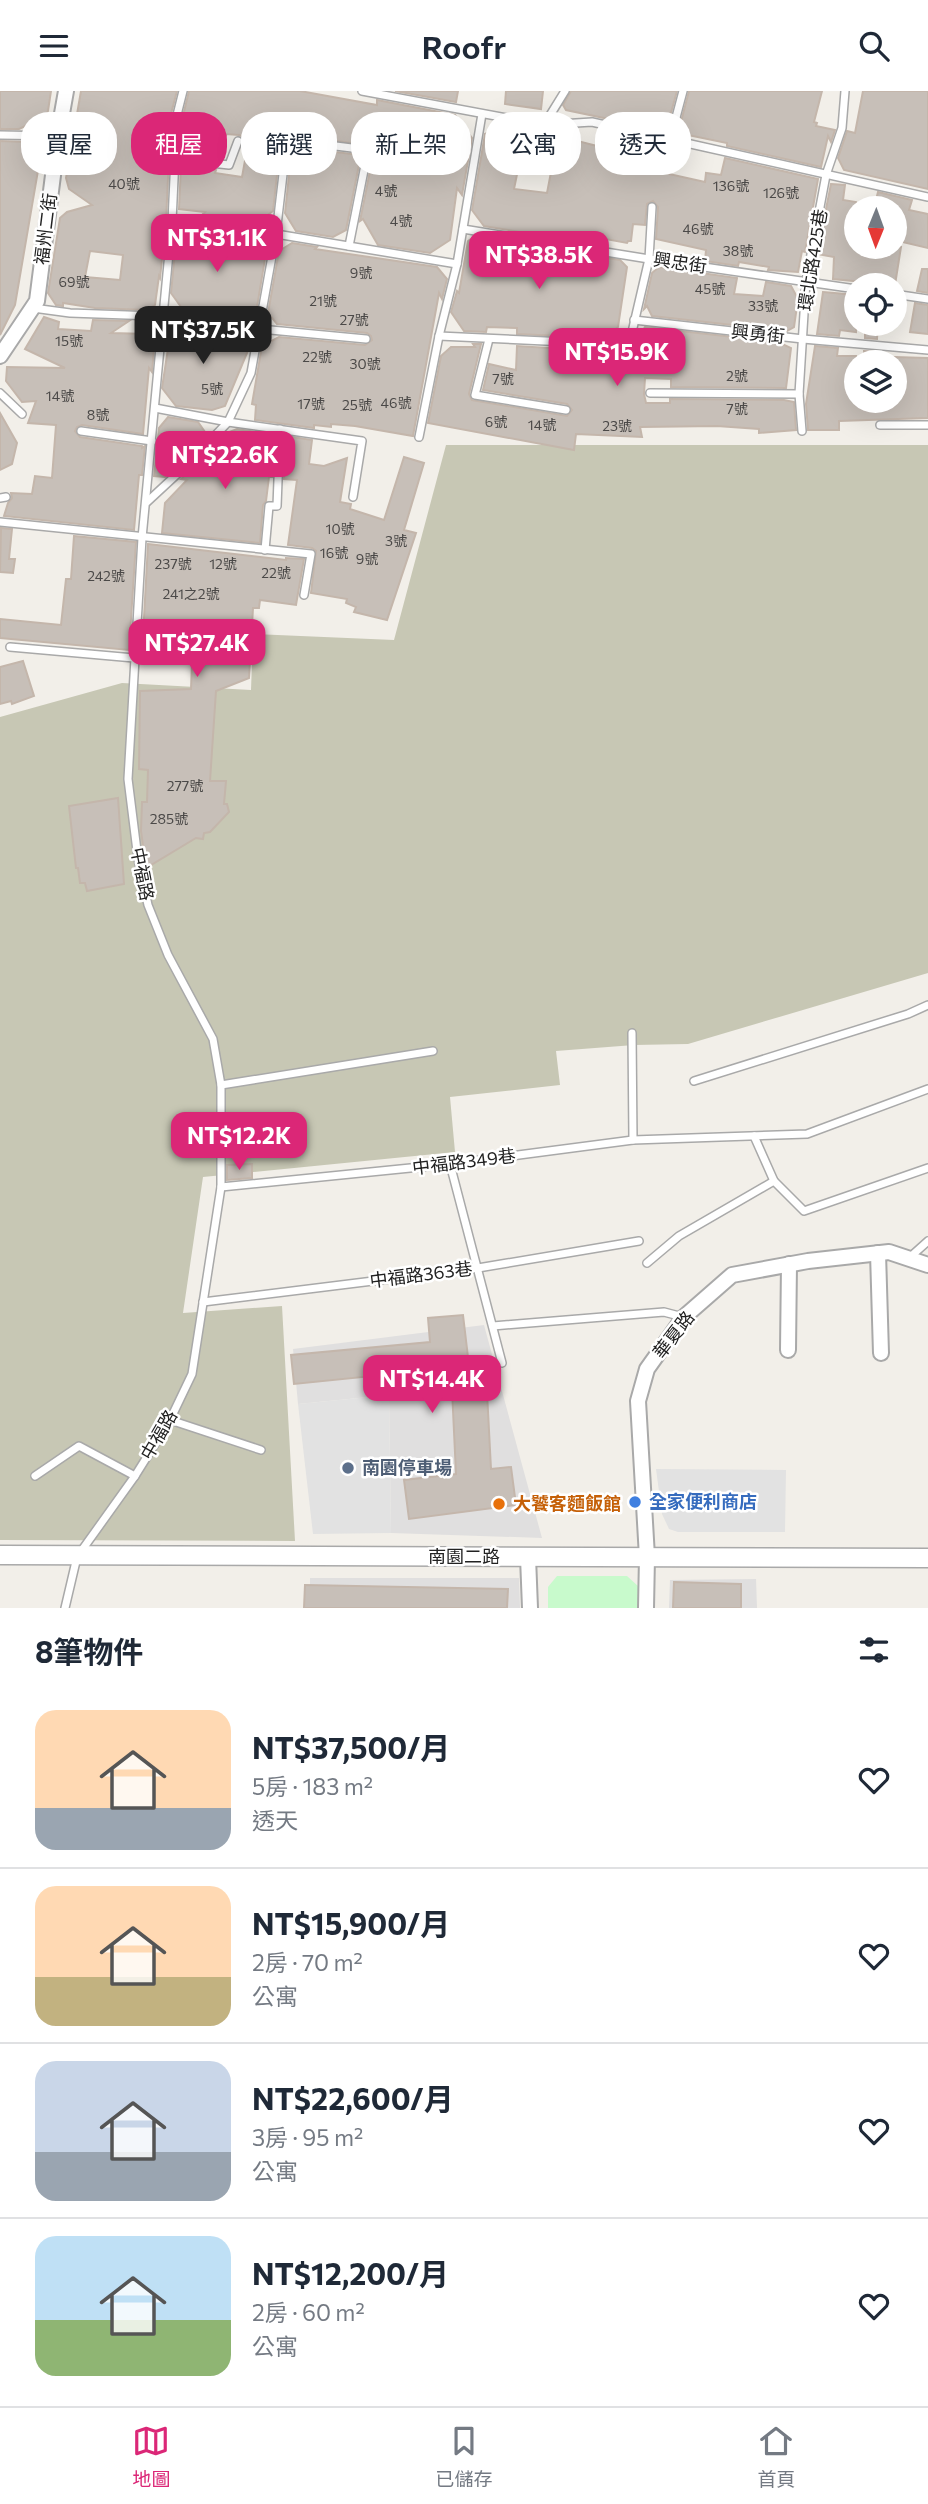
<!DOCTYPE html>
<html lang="zh-TW">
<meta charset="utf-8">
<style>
:root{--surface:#fff;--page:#f2f2f3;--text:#1f2937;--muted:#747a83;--line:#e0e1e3;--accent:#db2777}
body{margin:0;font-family:Commissioner,"Noto Sans TC",sans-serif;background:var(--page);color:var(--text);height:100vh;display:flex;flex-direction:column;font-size:26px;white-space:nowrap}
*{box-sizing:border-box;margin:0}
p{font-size:23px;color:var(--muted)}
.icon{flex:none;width:38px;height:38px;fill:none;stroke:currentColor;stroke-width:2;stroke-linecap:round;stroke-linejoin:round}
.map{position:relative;height:1517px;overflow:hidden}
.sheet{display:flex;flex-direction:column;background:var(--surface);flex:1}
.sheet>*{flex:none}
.banner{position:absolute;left:21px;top:21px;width:887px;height:63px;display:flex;gap:14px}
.needle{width:46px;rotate:181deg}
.fabs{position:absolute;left:844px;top:105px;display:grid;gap:14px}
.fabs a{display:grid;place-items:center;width:63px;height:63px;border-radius:50%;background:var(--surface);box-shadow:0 7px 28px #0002;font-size:35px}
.price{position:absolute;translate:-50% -60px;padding:0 16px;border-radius:14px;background:var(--accent);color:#fff;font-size:23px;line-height:46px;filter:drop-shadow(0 2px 4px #0008)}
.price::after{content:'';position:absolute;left:50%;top:42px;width:21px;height:16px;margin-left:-10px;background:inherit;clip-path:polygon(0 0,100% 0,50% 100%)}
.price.active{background:#222;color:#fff}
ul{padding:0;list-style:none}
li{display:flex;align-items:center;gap:21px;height:175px;padding:0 35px}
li+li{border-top:2px solid var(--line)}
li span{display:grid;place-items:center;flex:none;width:196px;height:140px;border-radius:21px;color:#555}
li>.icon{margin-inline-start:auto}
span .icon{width:84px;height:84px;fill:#fffc;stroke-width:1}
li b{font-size:30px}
h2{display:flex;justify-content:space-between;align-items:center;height:84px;padding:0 35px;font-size:30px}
.chip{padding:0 24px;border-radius:28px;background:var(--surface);box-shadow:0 7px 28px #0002;font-size:24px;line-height:63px}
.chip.active{background:var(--accent);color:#fff}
header{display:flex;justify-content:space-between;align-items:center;height:91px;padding:0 35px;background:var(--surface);font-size:32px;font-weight:600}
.tab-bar{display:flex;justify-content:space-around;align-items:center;height:98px;border-top:2px solid var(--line);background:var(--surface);font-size:19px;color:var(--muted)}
.tab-bar a{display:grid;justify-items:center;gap:4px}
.tab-bar .active{color:var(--accent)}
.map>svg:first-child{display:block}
</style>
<header><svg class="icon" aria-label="menu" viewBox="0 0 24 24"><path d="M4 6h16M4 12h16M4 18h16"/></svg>Roofr<svg class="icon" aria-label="search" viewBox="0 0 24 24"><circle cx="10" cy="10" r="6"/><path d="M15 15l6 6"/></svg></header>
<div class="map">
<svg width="928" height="1517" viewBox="0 0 928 1517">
<rect width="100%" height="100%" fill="#f2efe9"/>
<g fill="#e0dfdf">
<path d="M484,1234L542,1447L391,1442L389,1304L298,1313L293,1258Z"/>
<path d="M310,1487H519L520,1517H310Z"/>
<path d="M756,1488L757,1517H669L670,1489Z"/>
</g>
<path fill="#c7c7b4" d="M446,354H928V882L688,953L634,954L556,960L560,994L450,1006L455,1061L203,1086L183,1222L282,1215L295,1450L0,1449V626L122,592L251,599L253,543L394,549Z"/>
<path fill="#c8facc" d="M557,1485H627L639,1496V1517H548V1496Z"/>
<g fill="#e2e2e2">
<path d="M389,1304L391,1442L313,1443L298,1313Z"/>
<path d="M656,1378L786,1379L785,1441H678L669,1438L662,1423Z"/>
</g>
<g fill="#c7bfb8" stroke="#c4b6ab" stroke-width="2" fill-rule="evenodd">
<path d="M0,0H51L48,20L45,26L19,38H0Z"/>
<path d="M81,0H177L171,23L166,130L160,187L159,185L155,214L147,219L95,217L63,212V215L56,214L48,202L60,127L67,121L92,114L69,98L66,87ZM90,160L123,164L120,189L85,186Z"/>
<path d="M189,0H300L377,14V9L455,24L472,47L462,104L457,97L450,149L430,162L378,154L363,128L360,130L374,60L372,55L288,43L281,48L273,120L261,129L241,126L245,133L199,127L205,121L179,118L181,75L216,79L215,82L242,86L249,48L239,44L226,43L219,67L181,63L183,25Z"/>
<path d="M395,0H458L456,11Z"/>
<path d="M506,0H543L541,18L505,13Z"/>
<path d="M571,0H677L666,40L566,19L563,14Z"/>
<path d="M689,0H822L814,31L817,32L816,35L835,39L831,51L828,45L821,76L727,55V52L678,42Z"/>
<path d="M863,0H928V98L844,79L838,67L847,40L855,42Z"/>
<path d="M498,37L535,44L525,59H522L514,98L547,102L558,45L597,55L601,39L653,51L649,68L671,72L669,83L705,91L706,82L721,84L725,67L818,88L805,161L802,160L798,181L768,179L769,176L739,171L738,175L705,170L706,159L656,148L658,116L653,110L647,113L645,134L633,133L631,150H628L627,152L595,146L604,155L484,135L472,119L485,43Z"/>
<path d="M0,50L28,51L34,53L41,62L15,214L0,244Z"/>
<path d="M292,56L361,64L346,139L333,146L296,140L285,122Z"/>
<path d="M831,93L845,94L843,109L856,111V156H901L895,194L833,188L834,166L817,163Z"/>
<path d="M878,101L912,109L909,119L928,123V157L894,149V117H874Z"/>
<path d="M188,138L253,146L265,168L257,216L237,228L184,220L171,202L176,150Z"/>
<path d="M474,146L620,169L627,176L618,236L604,247L517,243V237L487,236L486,241L464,240L451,221L457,200L459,202L468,150Z"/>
<path d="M292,152L317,156L315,158L437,176L447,188L442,208L439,202L413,345L355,335L331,333V336L314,334V337L255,329L256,314L252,313L262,255L279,246L365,254L372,249L371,245L367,242L277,233L268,222L279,160Z"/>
<path d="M659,176L737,187L734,203L763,205L766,191L791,195L798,208L794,236L787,240L652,225L647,215L644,218L652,182Z"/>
<path d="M922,178H928V202L917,200Z"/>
<path d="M823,201L856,204V241L840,239L839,245L817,243Z"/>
<path d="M915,212L928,214V243L910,241Z"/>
<path d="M44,226L59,231L58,238L91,240L93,229L129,230L111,242L148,243L154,258L152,281L149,277L143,343L82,334L77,336L75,340L80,346L142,355V357L145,355L142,384H139L134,439L4,425L8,412L12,407L11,402L32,403L35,385L52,387L56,334L28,332L36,310L22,311L6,290L7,276L65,277L25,258Z"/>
<path d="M179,232L240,241L249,257L225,315L212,319L176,315L162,297L171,238Z"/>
<path d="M865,233H878L877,248L865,247Z"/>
<path d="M645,236L778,251L791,257L786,297L671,296V288L645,287L644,303L646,312H670V308L784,309L794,311L796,339L759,342V338L717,335L640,336L642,346L576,343L574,359L428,332L441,265L451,256H475L473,253H481L469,303L472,309L567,325L572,319L567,313L483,299L489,273L516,279L517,255L614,261L611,278L625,261L636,262L640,244Z"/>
<path d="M815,255L838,257L837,265H856V310H894V266L928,267V327L839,330V339H808L806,313Z"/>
<path d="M864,260L875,261L874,271H864Z"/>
<path d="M0,322L17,352L12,373L0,379Z"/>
<path d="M168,326L198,331L207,344L165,386L154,385L159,337Z"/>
<path d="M237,338L274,344L272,386H269L266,410L263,414L260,452L162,442L165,412L187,389L181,388L229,341Z"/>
<path d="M286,345L312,349L309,373L324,375L347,367L340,411L351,413L350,418L384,429L404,366L424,372L404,439L416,442L387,529L354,521L356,516L346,512L347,508L311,502L316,460L312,457L288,454L297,389L284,388Z"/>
<path d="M1,437L12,438L9,468H15L13,482L0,481Z"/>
<path d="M74,445L136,451L129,559L0,547V528L61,534L66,488H71Z"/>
<path d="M148,453L286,469V467L304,468L296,514L260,509L259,517H253L249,587L216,600L210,690H226L224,713H227L229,721L210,741L204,742L203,748L196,747L146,777L141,740L142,711H147L148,679L139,678L140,600L191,598L192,572H177V566L142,564Z"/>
<path d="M23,570L34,605L12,613L11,610L0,613V576Z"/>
<path d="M118,707L124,793L87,800L85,792H80L78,777H76L69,715Z"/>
<path d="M252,1073V1087L227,1089V1074Z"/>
<path d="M463,1224L470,1283L486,1282L491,1378L511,1376L516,1414L409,1428L404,1389L456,1383L451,1277L294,1293L291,1264L430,1251L428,1227Z"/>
<path d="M674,1491L741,1493V1517H673Z"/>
<path d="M305,1494L508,1498L507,1517H304Z"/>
</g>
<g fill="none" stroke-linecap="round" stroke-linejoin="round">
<defs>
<g id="service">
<path d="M362,0L544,34L592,31L928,106"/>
<path d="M544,34L565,0"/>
<path d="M0,44L58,45"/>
<path d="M670,49L683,0"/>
<path d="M175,68L229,74L238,50"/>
<path d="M172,130L276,143L457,173"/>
<path d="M463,138L649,168L856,198"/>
<path d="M894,203L928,208"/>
<path d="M33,217L70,222L183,226L260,238L366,248"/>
<path d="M634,229L803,248L928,259"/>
<path d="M439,245L629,254L649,168L652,116"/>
<path d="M489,248L475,304L566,319"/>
<path d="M0,302L22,323"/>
<path d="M650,302L799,303"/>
<path d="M155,317L228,331L362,350L353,406"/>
<path d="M880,334H928"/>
<path d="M81,340L152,350"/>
<path d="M802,340L799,303L806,190L826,84L842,37L845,0"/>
<path d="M419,346L439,245L457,173L482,23"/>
<path d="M0,407L6,406"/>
<path d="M147,411L188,373L228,331L251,282L276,143L287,49L368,59L349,155"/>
<path d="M0,431L311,463L304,504"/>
<path d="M265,459L269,415H277L280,338"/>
<path d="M10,556L134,567"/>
<path d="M632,942L633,1049"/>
<path d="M694,990L908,923L928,914"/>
<path d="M221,994L433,960"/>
<path d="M754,1045L774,1090L804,1120L928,1077"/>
<path d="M450,1073L502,1272"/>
<path d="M221,1096L450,1073L633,1049L807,1043L928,998"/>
<path d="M909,1167L928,1150"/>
<path d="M647,1172L679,1145L774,1090"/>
<path d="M203,1211L478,1177L639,1150"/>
<path d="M493,1235L664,1221L683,1226"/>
<path d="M170,1329L261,1359"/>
<path d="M35,1385L79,1355L135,1385"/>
<path d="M65,1517L77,1466L135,1385L170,1329L192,1283L221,1096V994L213,948L168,864L148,814L138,768L128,688L142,447L172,130L177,24L183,0"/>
</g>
<g id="minor">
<path d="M0,265L37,210L58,45L66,0"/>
<path d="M878,1162L881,1262"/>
<path d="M788,1259L789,1173"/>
<path d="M528,1466L530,1517"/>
<path d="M646,1517L647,1466L638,1310L647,1278L684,1226L732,1184L808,1170L889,1161L928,1174"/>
</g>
<path id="tertiary" d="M0,1464L928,1467"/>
</defs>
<use href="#service" stroke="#a9a9a9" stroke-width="10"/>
<use href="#minor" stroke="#a9a9a9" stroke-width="18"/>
<use href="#tertiary" stroke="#a9a9a9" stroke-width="21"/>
<use href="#service" stroke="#fff" stroke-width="7"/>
<use href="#minor" stroke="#fff" stroke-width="14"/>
<use href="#tertiary" stroke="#fff" stroke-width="18"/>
</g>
<circle fill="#5c6f8a" stroke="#fff" stroke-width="2.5" cx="348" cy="1377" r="7"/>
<circle fill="#3f7fe0" stroke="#fff" stroke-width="2.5" cx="635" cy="1411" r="7"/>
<circle fill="#e8710a" stroke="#fff" stroke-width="2.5" cx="499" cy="1413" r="7"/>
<g text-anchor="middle" stroke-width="5" stroke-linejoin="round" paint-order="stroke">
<g font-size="14" fill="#4b4948">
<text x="124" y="98">40號</text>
<text x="731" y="100">136號</text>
<text x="386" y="105">4號</text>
<text x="781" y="107">126號</text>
<text x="401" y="135">4號</text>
<text x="698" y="143">46號</text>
<text x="738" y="165">38號</text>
<text x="361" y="187">9號</text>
<text x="74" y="196">69號</text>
<text x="710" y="203">45號</text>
<text x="323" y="215">21號</text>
<text x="763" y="220">33號</text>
<text x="354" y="234">27號</text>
<text x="69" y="255">15號</text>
<text x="317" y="271">22號</text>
<text x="365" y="278">30號</text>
<text x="737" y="290">2號</text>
<text x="503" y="293">7號</text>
<text x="212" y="303">5號</text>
<text x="60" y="310">14號</text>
<text x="396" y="317">46號</text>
<text x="311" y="318">17號</text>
<text x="357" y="319">25號</text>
<text x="737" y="323">7號</text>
<text x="98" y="329">8號</text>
<text x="496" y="336">6號</text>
<text x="542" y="339">14號</text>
<text x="617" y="340">23號</text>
<text x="340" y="443">10號</text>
<text x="396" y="455">3號</text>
<text x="334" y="467">16號</text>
<text x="367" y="473">9號</text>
<text x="173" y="478">237號</text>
<text x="223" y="478">12號</text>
<text x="276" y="487">22號</text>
<text x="106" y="490">242號</text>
<text x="191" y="508">241之2號</text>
<text x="185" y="700">277號</text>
<text x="169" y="733">285號</text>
</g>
<g font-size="18" fill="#222" stroke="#fff">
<text transform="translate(46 138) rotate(-83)" y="6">福州二街</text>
<text transform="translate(813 169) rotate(-81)" y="6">環北路425巷</text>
<text transform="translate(680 172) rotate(8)" y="6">興忠街</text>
<text transform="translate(758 243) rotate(6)" y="6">興勇街</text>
<text transform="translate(142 783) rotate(79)" y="6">中福路</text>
<text transform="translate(464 1071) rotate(-7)" y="6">中福路349巷</text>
<text transform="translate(421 1184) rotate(-7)" y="6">中福路363巷</text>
<text transform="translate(674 1244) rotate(-52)" y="6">華夏路</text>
<text transform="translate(159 1344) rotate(-60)" y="6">中福路</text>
<text x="464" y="1472">南園二路</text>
</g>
<g font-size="18" font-weight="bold" fill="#4e5e75" stroke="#fff" text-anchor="start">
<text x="362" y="1383">南園停車場</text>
</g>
<g font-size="18" font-weight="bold" fill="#366cbe" stroke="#fff" text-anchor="start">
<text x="649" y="1417">全家便利商店</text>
</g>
<g font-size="18" font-weight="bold" fill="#c56008" stroke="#fff" text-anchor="start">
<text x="513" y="1419">大饕客麵飯館</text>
</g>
</g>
</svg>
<div class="fabs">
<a><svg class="needle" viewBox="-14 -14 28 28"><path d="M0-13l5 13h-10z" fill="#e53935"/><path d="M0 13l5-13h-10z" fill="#747a83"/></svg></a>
<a><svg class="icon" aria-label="locate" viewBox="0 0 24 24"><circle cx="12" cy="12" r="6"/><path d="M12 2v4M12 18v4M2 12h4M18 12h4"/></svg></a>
<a><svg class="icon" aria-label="layers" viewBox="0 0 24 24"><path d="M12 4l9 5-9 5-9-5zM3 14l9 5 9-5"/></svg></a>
</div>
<b class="price" style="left:217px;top:183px">NT$31.1K</b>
<b class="price" style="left:539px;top:200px">NT$38.5K</b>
<b class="price active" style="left:203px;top:275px">NT$37.5K</b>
<b class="price" style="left:617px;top:297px">NT$15.9K</b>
<b class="price" style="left:225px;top:400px">NT$22.6K</b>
<b class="price" style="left:197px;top:588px">NT$27.4K</b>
<b class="price" style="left:239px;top:1081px">NT$12.2K</b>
<b class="price" style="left:432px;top:1324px">NT$14.4K</b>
<div class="banner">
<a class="chip">買屋</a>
<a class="chip active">租屋</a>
<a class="chip">篩選</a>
<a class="chip">新上架</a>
<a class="chip">公寓</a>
<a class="chip">透天</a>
</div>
</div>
<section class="sheet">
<h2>8筆物件<svg class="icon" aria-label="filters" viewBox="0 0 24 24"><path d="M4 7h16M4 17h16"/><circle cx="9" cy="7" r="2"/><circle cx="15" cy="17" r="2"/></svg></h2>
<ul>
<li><span style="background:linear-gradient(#ffd9b3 70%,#9aa5b1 0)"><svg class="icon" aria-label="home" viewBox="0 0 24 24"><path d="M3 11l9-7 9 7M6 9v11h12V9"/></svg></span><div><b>NT$37,500/月</b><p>5房 · 183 m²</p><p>透天</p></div><svg class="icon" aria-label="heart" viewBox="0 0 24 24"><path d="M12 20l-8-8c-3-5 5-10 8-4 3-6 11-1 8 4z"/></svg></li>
<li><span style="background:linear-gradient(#ffd9b3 65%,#c2b280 0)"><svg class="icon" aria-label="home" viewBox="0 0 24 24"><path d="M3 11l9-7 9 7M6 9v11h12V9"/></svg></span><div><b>NT$15,900/月</b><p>2房 · 70 m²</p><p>公寓</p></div><svg class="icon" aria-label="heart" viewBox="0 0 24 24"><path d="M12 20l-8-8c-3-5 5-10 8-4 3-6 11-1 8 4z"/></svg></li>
<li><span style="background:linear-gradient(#c9d6e8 65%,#9aa5b1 0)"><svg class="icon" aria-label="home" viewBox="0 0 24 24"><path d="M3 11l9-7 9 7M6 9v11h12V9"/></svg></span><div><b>NT$22,600/月</b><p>3房 · 95 m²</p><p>公寓</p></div><svg class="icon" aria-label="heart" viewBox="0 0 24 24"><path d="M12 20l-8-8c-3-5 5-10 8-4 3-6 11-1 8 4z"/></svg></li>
<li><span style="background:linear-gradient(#bfe0f5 60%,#8fb573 0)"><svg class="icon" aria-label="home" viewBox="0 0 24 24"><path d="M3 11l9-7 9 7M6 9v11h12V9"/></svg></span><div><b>NT$12,200/月</b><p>2房 · 60 m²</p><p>公寓</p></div><svg class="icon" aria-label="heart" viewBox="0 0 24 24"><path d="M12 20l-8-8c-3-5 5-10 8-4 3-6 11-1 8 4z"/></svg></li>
</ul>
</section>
<nav class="tab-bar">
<a class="active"><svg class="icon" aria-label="map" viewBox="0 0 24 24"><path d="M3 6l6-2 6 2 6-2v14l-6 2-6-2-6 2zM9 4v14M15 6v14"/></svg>地圖</a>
<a><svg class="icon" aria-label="saved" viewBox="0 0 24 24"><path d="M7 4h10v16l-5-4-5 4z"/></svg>已儲存</a>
<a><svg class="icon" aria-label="home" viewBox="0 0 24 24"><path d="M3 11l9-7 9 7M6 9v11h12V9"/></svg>首頁</a>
</nav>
